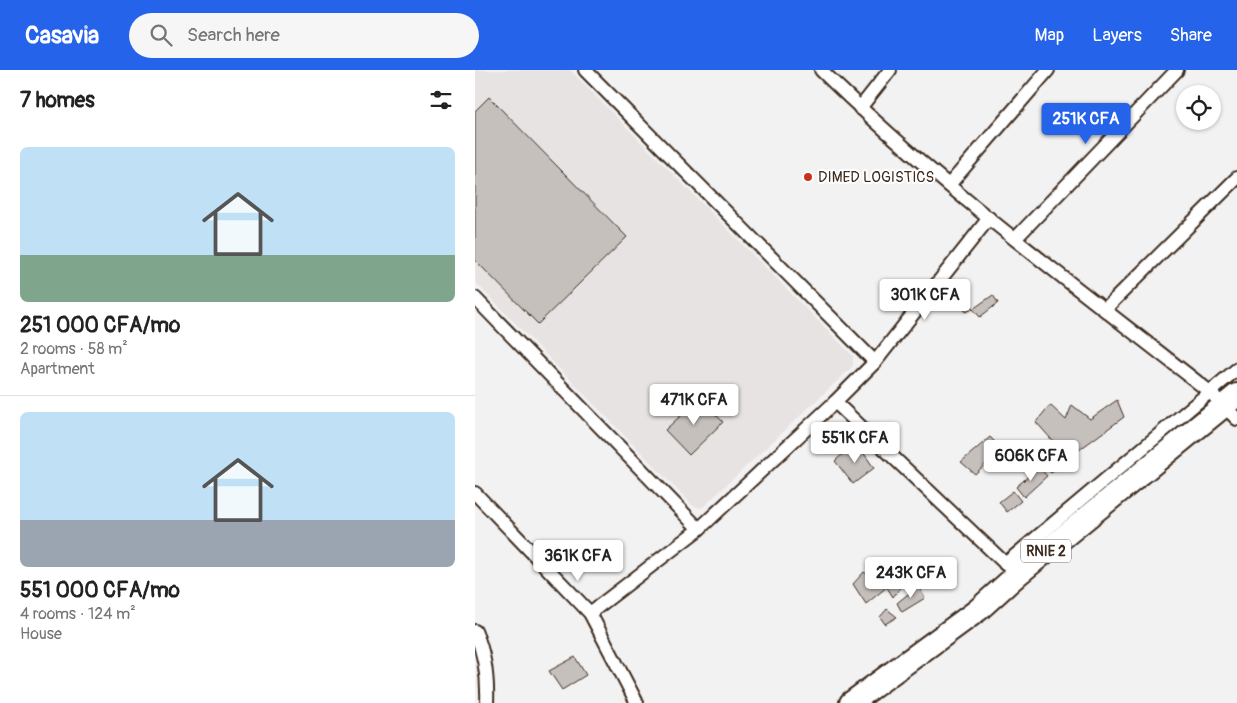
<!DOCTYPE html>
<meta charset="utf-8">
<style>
:root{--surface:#fff;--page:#f6f6f6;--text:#222;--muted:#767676;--line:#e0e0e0;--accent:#2563eb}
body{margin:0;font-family:Pangolin,sans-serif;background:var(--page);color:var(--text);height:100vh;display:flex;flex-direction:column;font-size:19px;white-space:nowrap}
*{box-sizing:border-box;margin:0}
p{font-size:16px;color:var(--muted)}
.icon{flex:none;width:28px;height:28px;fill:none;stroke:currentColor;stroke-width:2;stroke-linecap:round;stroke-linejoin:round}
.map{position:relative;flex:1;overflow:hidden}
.drawer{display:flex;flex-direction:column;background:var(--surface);width:475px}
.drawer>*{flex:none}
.controls{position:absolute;left:701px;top:15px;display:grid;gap:10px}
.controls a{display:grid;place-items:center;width:45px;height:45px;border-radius:50%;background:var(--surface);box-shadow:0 1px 4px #0004;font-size:25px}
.price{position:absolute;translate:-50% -42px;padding:0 11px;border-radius:5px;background:#fff;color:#222;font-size:16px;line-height:32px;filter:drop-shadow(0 1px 2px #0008)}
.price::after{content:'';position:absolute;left:50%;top:30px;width:15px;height:11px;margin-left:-8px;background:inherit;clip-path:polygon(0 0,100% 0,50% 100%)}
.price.selected{background:var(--accent);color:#fff}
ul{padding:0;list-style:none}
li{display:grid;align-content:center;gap:10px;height:265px;padding:0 20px}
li+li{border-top:1px solid var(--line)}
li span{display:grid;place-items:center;height:155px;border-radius:8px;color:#555}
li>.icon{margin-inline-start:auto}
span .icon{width:90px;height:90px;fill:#fffc;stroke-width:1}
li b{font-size:21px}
h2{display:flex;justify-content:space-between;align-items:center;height:60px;padding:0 20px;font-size:21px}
header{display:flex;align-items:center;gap:30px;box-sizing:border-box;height:70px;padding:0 25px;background:var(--accent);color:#fff}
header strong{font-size:24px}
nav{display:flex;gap:28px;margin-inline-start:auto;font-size:18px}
.search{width:350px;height:45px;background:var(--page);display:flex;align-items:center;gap:12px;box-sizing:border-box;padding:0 18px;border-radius:28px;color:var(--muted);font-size:19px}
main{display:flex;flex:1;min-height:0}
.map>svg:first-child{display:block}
</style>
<header>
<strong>Casavia</strong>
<div class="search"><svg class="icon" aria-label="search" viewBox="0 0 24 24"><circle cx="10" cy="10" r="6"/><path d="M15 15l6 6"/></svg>Search here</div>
<nav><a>Map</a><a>Layers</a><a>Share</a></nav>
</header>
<main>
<section class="drawer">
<h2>7 homes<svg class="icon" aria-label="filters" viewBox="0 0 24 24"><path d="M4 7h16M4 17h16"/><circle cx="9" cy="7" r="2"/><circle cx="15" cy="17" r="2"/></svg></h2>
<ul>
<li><span style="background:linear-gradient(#bfe0f5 70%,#7fa58c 0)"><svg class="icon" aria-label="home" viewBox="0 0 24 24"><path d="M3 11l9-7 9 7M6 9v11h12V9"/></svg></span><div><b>251 000 CFA/mo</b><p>2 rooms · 58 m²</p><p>Apartment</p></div></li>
<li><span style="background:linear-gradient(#bfe0f5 70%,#9aa5b1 0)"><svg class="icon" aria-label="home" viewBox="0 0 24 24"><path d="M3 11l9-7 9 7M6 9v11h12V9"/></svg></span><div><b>551 000 CFA/mo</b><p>4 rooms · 124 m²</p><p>House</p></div></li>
</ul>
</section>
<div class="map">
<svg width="762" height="633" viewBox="0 0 762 633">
<rect width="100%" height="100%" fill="#f3f2f2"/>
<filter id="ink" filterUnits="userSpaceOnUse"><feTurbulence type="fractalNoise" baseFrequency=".02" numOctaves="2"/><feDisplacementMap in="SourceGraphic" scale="10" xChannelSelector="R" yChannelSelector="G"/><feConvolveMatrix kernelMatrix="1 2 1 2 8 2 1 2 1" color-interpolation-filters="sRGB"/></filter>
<g filter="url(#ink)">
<path fill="#e6e3e2" d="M0,0H95L378,286V296L227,438L218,436L0,212Z"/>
<g fill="#c6c0bd" stroke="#3b2a1e">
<path d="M14,27L152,167L63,254L0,190V41Z"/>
<path d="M482,211L498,239L491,242L474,220Z"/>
<path d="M518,225L523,233L505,247L498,239Z"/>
<path d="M225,328L248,352L214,385L190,360Z"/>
<path d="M642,330L649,347L593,388L561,352L575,335L591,350L597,335L615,349Z"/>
<path d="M515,367L527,379L500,404L486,392Z"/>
<path d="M381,372L399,398L378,414L360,391Z"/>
<path d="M585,377L593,388L576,403L567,392Z"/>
<path d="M564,397L572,406L549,427L541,417Z"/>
<path d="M538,421L546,431L532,442L524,432Z"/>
<path d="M421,490L432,509L418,527L400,498Z"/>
<path d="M389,502L412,517L391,534L378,514Z"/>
<path d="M443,516L450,528L427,542L422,533Z"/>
<path d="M412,539L422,547L410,554L405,547Z"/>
<path d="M100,587L111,605L87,620L74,601Z"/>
</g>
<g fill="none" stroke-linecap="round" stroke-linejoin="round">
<defs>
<g id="street">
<path d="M110,0L400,292"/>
<path d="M346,0C466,118 603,218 735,322L762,349"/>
<path d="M385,38L415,0"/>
<path d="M474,115L573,0"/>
<path d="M540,169L702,0"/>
<path d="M0,228L224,459"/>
<path d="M630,239L762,108"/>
<path d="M360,332L536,499"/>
<path d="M0,423L115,543L162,633"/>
<path d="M530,494L762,299"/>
<path d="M115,543L224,459L360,332L400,292L514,148"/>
<path d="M0,561C10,584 13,608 12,633"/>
</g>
<path id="highway" d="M376,633L503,540L542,505L762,325"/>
</defs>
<use href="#street" stroke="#3b2a1e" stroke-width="16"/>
<use href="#highway" stroke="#3b2a1e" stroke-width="26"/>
<use href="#street" stroke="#fff" stroke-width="12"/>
<use href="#highway" stroke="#fff" stroke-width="22"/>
</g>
</g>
<circle fill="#c8321e" stroke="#fff" stroke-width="2" cx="333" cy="107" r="5"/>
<g text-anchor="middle" stroke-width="4" stroke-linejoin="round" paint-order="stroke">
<rect fill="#fff" stroke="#766a62" stroke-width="1" x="546" y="469.5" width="50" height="23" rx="4"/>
<g font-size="14" font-weight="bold" fill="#3b2a1e">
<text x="571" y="486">RNIE 2</text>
</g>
<g font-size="15" fill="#3b2a1e" stroke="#fff" text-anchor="start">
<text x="343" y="112">DIMED LOGISTICS</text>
</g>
</g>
</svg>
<div class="controls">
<a><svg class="icon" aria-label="locate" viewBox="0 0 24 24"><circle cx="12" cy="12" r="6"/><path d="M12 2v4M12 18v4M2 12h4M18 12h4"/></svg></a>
</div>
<b class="price selected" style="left:611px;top:75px">251K CFA</b>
<b class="price" style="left:450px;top:251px">301K CFA</b>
<b class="price" style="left:219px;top:356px">471K CFA</b>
<b class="price" style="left:380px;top:394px">551K CFA</b>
<b class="price" style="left:556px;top:412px">606K CFA</b>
<b class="price" style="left:103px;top:512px">361K CFA</b>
<b class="price" style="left:436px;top:529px">243K CFA</b>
</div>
</main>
